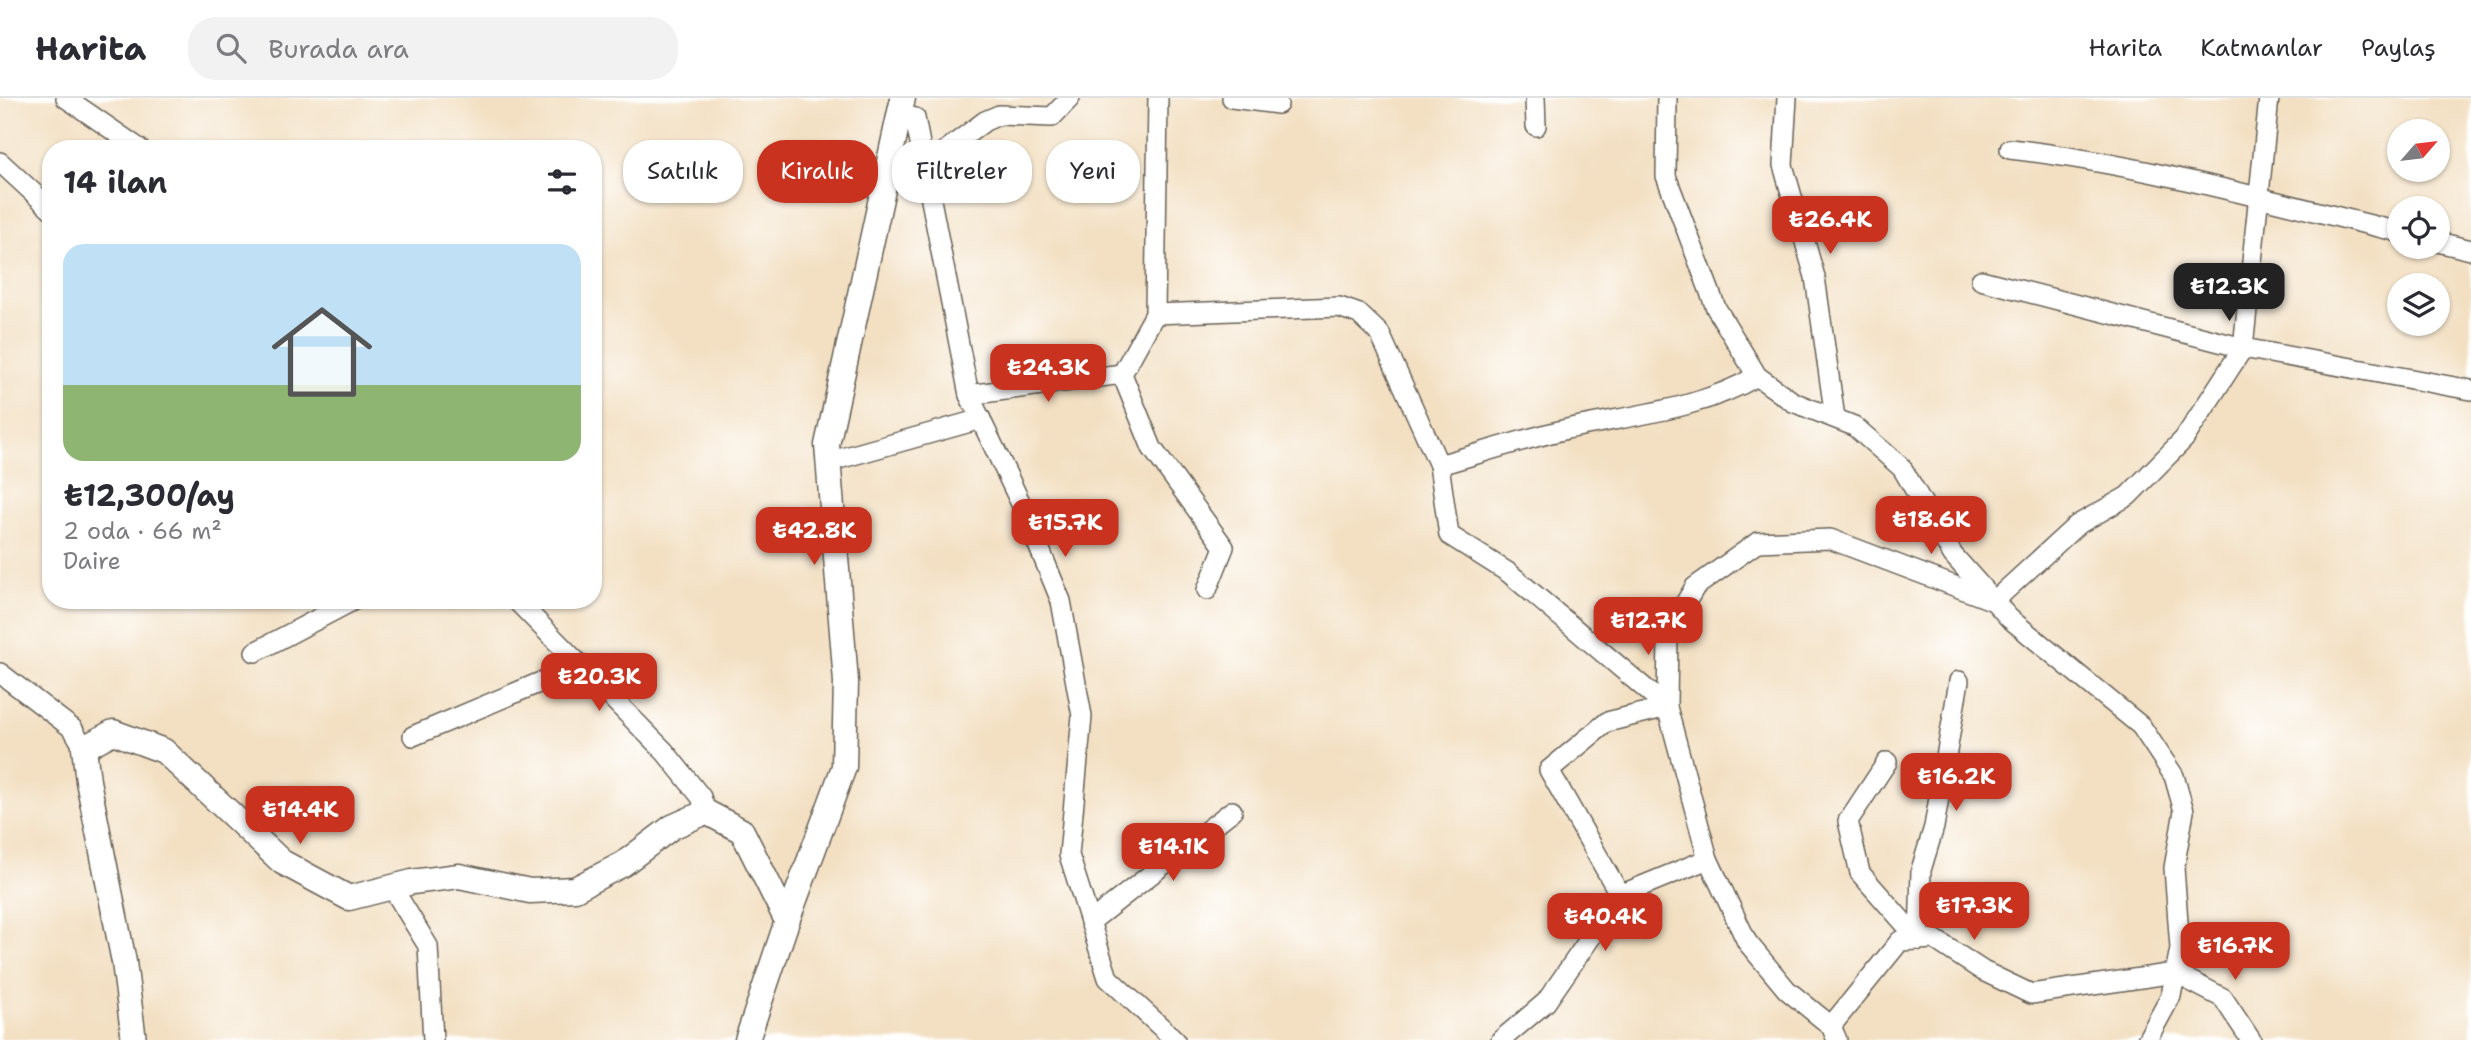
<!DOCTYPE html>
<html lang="tr">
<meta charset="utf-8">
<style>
:root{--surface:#fff;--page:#f2f2f3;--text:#2b2b33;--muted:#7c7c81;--line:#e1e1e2;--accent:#c8321e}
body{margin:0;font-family:"Shantell Sans",sans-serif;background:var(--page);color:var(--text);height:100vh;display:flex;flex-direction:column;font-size:26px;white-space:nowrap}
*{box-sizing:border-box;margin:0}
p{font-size:23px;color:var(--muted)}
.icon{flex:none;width:38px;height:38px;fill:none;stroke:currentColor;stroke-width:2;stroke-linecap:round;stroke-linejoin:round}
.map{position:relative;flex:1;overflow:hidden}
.details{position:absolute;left:42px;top:42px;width:560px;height:469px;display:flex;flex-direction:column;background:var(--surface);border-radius:28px;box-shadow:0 2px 5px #0004}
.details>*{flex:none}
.hud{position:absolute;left:623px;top:42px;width:665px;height:63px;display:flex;gap:14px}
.needle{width:46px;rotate:62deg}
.buttons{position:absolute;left:2387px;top:21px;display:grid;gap:14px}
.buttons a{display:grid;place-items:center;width:63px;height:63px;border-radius:50%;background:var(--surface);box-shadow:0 2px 5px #0004;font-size:35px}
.price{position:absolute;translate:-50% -60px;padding:0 16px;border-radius:14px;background:var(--accent);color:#fff;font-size:23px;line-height:46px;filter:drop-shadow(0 2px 4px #0008)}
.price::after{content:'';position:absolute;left:50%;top:42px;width:21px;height:16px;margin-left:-10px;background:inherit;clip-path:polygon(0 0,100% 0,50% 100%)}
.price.selected{background:#222;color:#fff}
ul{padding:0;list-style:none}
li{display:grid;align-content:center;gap:14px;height:371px;padding:0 21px}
li span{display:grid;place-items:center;height:217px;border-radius:21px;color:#555}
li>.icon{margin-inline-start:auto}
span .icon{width:126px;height:126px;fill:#fffc;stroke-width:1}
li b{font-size:30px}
h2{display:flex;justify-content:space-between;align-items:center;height:84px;padding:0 21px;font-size:30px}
.pill{padding:0 24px;border-radius:28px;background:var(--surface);box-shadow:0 2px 5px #0004;font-size:24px;line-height:63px}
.pill.selected{background:var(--accent);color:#fff}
header{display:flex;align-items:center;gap:42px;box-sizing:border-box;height:98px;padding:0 35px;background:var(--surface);border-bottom:2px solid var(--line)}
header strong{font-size:33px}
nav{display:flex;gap:38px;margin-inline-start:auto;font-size:24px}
.search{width:490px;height:63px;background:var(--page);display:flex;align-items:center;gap:18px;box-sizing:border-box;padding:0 24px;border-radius:28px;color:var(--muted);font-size:26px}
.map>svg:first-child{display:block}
</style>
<header>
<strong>Harita</strong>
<div class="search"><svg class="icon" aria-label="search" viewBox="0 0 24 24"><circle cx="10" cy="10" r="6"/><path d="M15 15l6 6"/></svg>Burada ara</div>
<nav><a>Harita</a><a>Katmanlar</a><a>Paylaş</a></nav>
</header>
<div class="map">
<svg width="2471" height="942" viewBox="0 0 2471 942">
<rect width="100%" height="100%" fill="#fff"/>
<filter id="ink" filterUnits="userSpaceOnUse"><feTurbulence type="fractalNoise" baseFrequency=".0143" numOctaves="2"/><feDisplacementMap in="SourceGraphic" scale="14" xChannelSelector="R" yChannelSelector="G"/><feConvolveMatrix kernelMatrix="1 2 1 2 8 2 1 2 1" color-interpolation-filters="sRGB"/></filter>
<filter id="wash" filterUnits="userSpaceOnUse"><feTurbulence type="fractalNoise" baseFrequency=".00686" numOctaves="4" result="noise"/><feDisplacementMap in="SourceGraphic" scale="28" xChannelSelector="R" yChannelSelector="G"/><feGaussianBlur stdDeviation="1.57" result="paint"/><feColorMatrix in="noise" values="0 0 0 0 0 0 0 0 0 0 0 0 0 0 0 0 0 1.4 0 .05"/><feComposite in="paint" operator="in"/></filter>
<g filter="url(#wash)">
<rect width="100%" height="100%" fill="#f3e0c3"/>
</g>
<g filter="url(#ink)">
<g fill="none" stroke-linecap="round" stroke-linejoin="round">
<defs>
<g id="minor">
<path d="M66,0L140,51"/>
<path d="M1158,0L1155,216L1122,276L1152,350L1224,449L1207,492"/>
<path d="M1232,0L1278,6"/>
<path d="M1535,0L1536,28"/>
<path d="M1667,0L1666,78L1716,210L1757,278L1793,304L1854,328L1902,370L1953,457L2009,520L2141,628L2174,678L2184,713L2174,770L2180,850L2171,898L2147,942"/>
<path d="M1787,0L1783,67L1815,179L1835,320"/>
<path d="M899,16L915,20L969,297L1023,410L1061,503L1082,618L1069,757L1108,880L1175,942"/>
<path d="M2010,51C2142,66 2271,103 2399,134"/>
<path d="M0,64L51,111"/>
<path d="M925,68L985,23L999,17L1052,19L1070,0"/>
<path d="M2438,144L2471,152"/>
<path d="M1981,182L2243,250L2471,292"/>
<path d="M1155,216L1339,209L1359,216L1380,236L1439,367L1449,437L1509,475L1667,609L1607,624L1549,672L1620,797"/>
<path d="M969,297L1122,276"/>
<path d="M828,364L981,321"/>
<path d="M1439,367C1481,355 1524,341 1567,331C1631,317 1700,312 1757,278"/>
<path d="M516,502L665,654L701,699L706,714"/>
<path d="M255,554L354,502"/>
<path d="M0,575L73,631L84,650"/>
<path d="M413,638L581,567"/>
<path d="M1887,664L1848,723L1860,775L1919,842"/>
<path d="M392,789L428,848L433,942"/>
<path d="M1090,824L1232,713"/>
<path d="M1919,842L1921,772L1934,729L1959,583"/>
<path d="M1831,928L1900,843L1934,841L1983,873L2031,896L2175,875L2223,900L2251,942"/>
<path d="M1501,942L1546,904L1620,797L1708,761"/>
<path d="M1837,942L1831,928L1787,892L1747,844L1708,761L1667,609L1668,534L1695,489L1758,444L1830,441L1994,503L2077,427L2128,398L2184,341L2243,250L2269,0"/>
</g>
<g id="tertiary">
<path d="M134,942L124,864L88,683L84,650L113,634L164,653L282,764L349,800L412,784L459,778L530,793L575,791L623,766L672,729L706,714L742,733L787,823"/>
<path d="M747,942L787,823L844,669L846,584L827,347L903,0"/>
</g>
</defs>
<use href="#minor" stroke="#676156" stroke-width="22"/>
<use href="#tertiary" stroke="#676156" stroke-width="27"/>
<use href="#minor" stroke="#fff" stroke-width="19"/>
<use href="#tertiary" stroke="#fff" stroke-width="24"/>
</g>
</g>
</svg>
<div class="buttons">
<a><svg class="needle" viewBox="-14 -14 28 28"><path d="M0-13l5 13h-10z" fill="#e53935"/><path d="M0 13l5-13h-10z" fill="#7c7c81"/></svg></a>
<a><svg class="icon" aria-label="locate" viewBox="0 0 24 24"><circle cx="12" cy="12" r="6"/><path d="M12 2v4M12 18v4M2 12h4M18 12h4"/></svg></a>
<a><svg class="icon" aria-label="layers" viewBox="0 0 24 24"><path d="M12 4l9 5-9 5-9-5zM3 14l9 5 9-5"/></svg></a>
</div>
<b class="price" style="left:1830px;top:158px">₺26.4K</b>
<b class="price selected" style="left:2229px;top:225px">₺12.3K</b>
<b class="price" style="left:1048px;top:306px">₺24.3K</b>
<b class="price" style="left:1931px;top:458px">₺18.6K</b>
<b class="price" style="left:1065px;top:461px">₺15.7K</b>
<b class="price" style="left:814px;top:469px">₺42.8K</b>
<b class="price" style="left:1648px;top:559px">₺12.7K</b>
<b class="price" style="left:599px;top:615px">₺20.3K</b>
<b class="price" style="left:1956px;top:715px">₺16.2K</b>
<b class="price" style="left:300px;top:748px">₺14.4K</b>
<b class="price" style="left:1173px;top:785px">₺14.1K</b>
<b class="price" style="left:1974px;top:844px">₺17.3K</b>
<b class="price" style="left:1605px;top:855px">₺40.4K</b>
<b class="price" style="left:2235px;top:884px">₺16.7K</b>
<div class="hud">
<a class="pill">Satılık</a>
<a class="pill selected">Kiralık</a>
<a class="pill">Filtreler</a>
<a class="pill">Yeni</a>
</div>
<section class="details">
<h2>14 ilan<svg class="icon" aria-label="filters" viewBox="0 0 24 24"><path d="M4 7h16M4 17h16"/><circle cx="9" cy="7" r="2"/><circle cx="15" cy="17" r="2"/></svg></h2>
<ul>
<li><span style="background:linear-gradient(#bfe0f5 65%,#8fb573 0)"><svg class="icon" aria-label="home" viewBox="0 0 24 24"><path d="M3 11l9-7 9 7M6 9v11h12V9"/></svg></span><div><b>₺12,300/ay</b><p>2 oda · 66 m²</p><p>Daire</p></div></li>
</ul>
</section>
</div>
